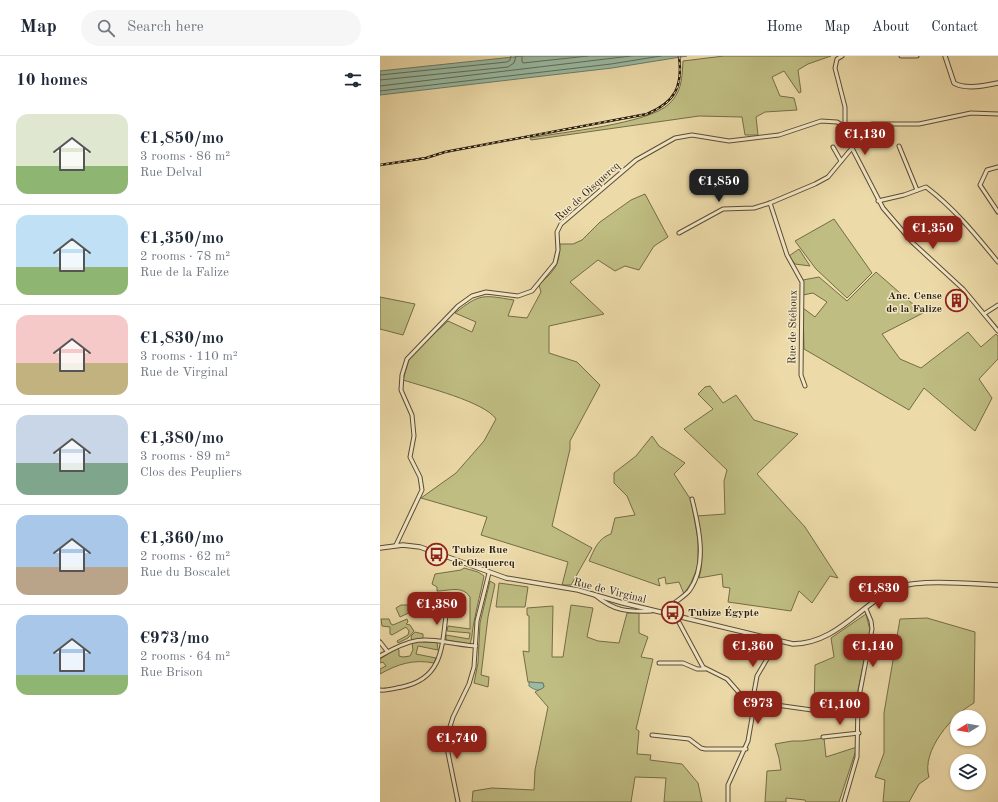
<!DOCTYPE html>
<meta charset="utf-8">
<style>
:root{--surface:#fff;--page:#f6f6f7;--text:#1f2937;--muted:#747a83;--line:#e0e1e3;--accent:#8f2418}
body{margin:0;font-family:"Old Standard TT",serif;background:var(--page);color:var(--text);height:100vh;display:flex;flex-direction:column;font-size:15px;white-space:nowrap}
*{box-sizing:border-box;margin:0}
p{font-size:13px;color:var(--muted)}
.icon{flex:none;width:22px;height:22px;fill:none;stroke:currentColor;stroke-width:2;stroke-linecap:round;stroke-linejoin:round}
.map{position:relative;flex:1;overflow:hidden}
.side{display:flex;flex-direction:column;background:var(--surface);width:380px}
.side>*{flex:none}
.needle{width:26px;rotate:259deg}
.tools{position:absolute;left:570px;top:654px;display:grid;gap:8px}
.tools a{display:grid;place-items:center;width:36px;height:36px;border-radius:50%;background:var(--surface);box-shadow:0 1px 3px #0004;font-size:20px}
.price{position:absolute;translate:-50% -34px;padding:0 9px;border-radius:8px;background:var(--accent);color:#fff;font-size:13px;line-height:26px;filter:drop-shadow(0 1px 2px #0008)}
.price::after{content:'';position:absolute;left:50%;top:24px;width:12px;height:9px;margin-left:-6px;background:inherit;clip-path:polygon(0 0,100% 0,50% 100%)}
.price.current{background:#222;color:#fff}
ul{padding:0;list-style:none}
li{display:flex;align-items:center;gap:12px;height:100px;padding:0 16px}
li+li{border-top:1px solid var(--line)}
li span{display:grid;place-items:center;flex:none;width:112px;height:80px;border-radius:12px;color:#555}
li>.icon{margin-inline-start:auto}
span .icon{width:48px;height:48px;fill:#fffc;stroke-width:1}
li b{font-size:17px}
h2{display:flex;justify-content:space-between;align-items:center;height:48px;padding:0 16px;font-size:17px}
header{display:flex;align-items:center;gap:24px;box-sizing:border-box;height:56px;padding:0 20px;background:var(--surface);border-bottom:1px solid var(--line)}
header strong{font-size:19px}
nav{display:flex;gap:22px;margin-inline-start:auto;font-size:14px}
.search{width:280px;height:36px;background:var(--page);display:flex;align-items:center;gap:10px;box-sizing:border-box;padding:0 14px;border-radius:22px;color:var(--muted);font-size:15px}
main{display:flex;flex:1;min-height:0}
.map>svg:first-child{display:block}
</style>
<header>
<strong>Map</strong>
<div class="search"><svg class="icon" aria-label="search" viewBox="0 0 24 24"><circle cx="10" cy="10" r="6"/><path d="M15 15l6 6"/></svg>Search here</div>
<nav><a>Home</a><a>Map</a><a>About</a><a>Contact</a></nav>
</header>
<main>
<section class="side">
<h2>10 homes<svg class="icon" aria-label="filters" viewBox="0 0 24 24"><path d="M4 7h16M4 17h16"/><circle cx="9" cy="7" r="2"/><circle cx="15" cy="17" r="2"/></svg></h2>
<ul>
<li><span style="background:linear-gradient(#dfe7d0 65%,#8fb573 0)"><svg class="icon" aria-label="home" viewBox="0 0 24 24"><path d="M3 11l9-7 9 7M6 9v11h12V9"/></svg></span><div><b>€1,850/mo</b><p>3 rooms · 86 m²</p><p>Rue Delval</p></div></li>
<li><span style="background:linear-gradient(#bfe0f5 65%,#8fb573 0)"><svg class="icon" aria-label="home" viewBox="0 0 24 24"><path d="M3 11l9-7 9 7M6 9v11h12V9"/></svg></span><div><b>€1,350/mo</b><p>2 rooms · 78 m²</p><p>Rue de la Falize</p></div></li>
<li><span style="background:linear-gradient(#f6c9c9 60%,#c2b280 0)"><svg class="icon" aria-label="home" viewBox="0 0 24 24"><path d="M3 11l9-7 9 7M6 9v11h12V9"/></svg></span><div><b>€1,830/mo</b><p>3 rooms · 110 m²</p><p>Rue de Virginal</p></div></li>
<li><span style="background:linear-gradient(#c9d6e8 60%,#7fa58c 0)"><svg class="icon" aria-label="home" viewBox="0 0 24 24"><path d="M3 11l9-7 9 7M6 9v11h12V9"/></svg></span><div><b>€1,380/mo</b><p>3 rooms · 89 m²</p><p>Clos des Peupliers</p></div></li>
<li><span style="background:linear-gradient(#a9c7e8 65%,#b9a48a 0)"><svg class="icon" aria-label="home" viewBox="0 0 24 24"><path d="M3 11l9-7 9 7M6 9v11h12V9"/></svg></span><div><b>€1,360/mo</b><p>2 rooms · 62 m²</p><p>Rue du Boscalet</p></div></li>
<li><span style="background:linear-gradient(#a9c7e8 75%,#8fb573 0)"><svg class="icon" aria-label="home" viewBox="0 0 24 24"><path d="M3 11l9-7 9 7M6 9v11h12V9"/></svg></span><div><b>€973/mo</b><p>2 rooms · 64 m²</p><p>Rue Brison</p></div></li>
</ul>
</section>
<div class="map">
<svg width="618" height="746" viewBox="0 0 618 746">
<rect width="100%" height="100%" fill="#ecdaa8"/>
<filter id="stains"><feTurbulence type="fractalNoise" baseFrequency=".005" numOctaves="4"/><feColorMatrix values="0 0 0 0 .2 0 0 0 0 .09 0 0 0 0 .02 0 0 0 .5 -.17"/></filter>
<radialGradient id="worn" r=".72"><stop offset=".6" stop-color="#630" stop-opacity="0"/><stop offset="1" stop-color="#630" stop-opacity=".3"/></radialGradient>
<g fill="#bfbd82" stroke="#746c48">
<path d="M344,0H451L428,8L418,14L421,36L419,37L404,15L392,21L400,40L414,42L417,54L385,56L376,61L378,79H365L362,61L319,60L151,84L150,82C182,76 268,68 289,48C302,36 302,21 303,5Z"/>
<path d="M265,138L288,181L274,190L259,214L245,210L235,215L218,204L190,226L224,258L169,270V297L197,306L220,329L190,385V393L172,470L212,492L191,529H182L188,506L101,479L107,461L41,442L76,417L104,385L116,363C105,346 45,331 23,324L30,300L68,265L92,276L96,266L75,257C101,237 102,239 134,244L128,260L147,262L161,236L159,229C175,213 179,211 180,188H193L202,184L220,166L251,144Z"/>
<path d="M454,163L492,217L467,242L436,213L415,185Z"/>
<path d="M419,193L430,210L415,208L409,200Z"/>
<path d="M496,216L543,257L502,278L520,303L541,312L588,276L601,291L616,278L618,280V303L599,323L612,342L595,375L544,332L529,354L424,293L423,252L435,261L447,246L433,237L423,239V224L439,221L467,245Z"/>
<path d="M0,241L35,248L23,279L0,273Z"/>
<path d="M330,330L343,347L356,339L374,364L418,378L377,418L425,471L458,522L450,520L432,547L419,535L411,555L348,546L350,532L343,531L342,518L319,522C325,502 320,481 317,460L345,458L344,425L347,414L304,373L333,353L318,338L325,331Z"/>
<path d="M272,380L279,390L305,407L294,418L311,444L318,484V510L311,527L304,538L299,526L286,528L285,521L278,523L280,530L209,505C214,494 218,482 231,478L235,462L255,459L247,440L234,427V417L256,400Z"/>
<path d="M84,512L98,516L104,520C101,535 97,550 94,566C92,573 93,580 90,588L66,584V579L89,583L90,577L67,575L68,570L90,573V541C82,529 69,535 57,535V531L52,528L55,518L81,514Z"/>
<path d="M110,525L115,528L108,561L101,619L109,621L108,631L94,627L98,607L100,567Z"/>
<path d="M119,527L148,531L145,551H116Z"/>
<path d="M21,549H28L32,551L33,555L20,561L16,552Z"/>
<path d="M191,549L213,552L207,581L218,585L239,587L247,557H259V577L268,581L261,601L273,603L256,673L259,675L257,698L271,699L270,704L302,708L318,727L322,746H284L286,722L255,721L251,746H92L93,735L112,732L154,734L155,714L168,651L155,636L164,631L163,627L148,626L143,595L149,596V560L147,559V552L173,550L172,601H183Z"/>
<path d="M486,558L490,574L476,644L434,656L435,609L454,601L451,582Z"/>
<path d="M547,562L595,576L594,647C572,659 541,695 549,721L539,728L529,746H503L505,724L495,721L504,697V657L520,563Z"/>
<path d="M9,563L11,568L13,569L27,563L28,566L26,568L30,569L34,575L28,582L18,587L17,585L28,579L29,575L26,571L12,579L10,578V571L2,570L1,563Z"/>
<path d="M35,576L43,578V586H57L58,594L38,590L36,598L56,602L54,607C33,603 18,608 0,618V613L6,610L3,606L0,607V603L17,592L19,594V600L23,601L30,600L33,594L31,580Z"/>
<path d="M444,682L446,701L477,691L459,746H426L425,744L406,742V746H385L387,715L401,714L399,702L395,688L412,685H422Z"/>
</g>
<g fill="#99bba4" stroke="#6c7b68">
<path d="M143,0H307L232,12L0,39V15Z"/>
<path d="M149,626L163,627L164,631C158,636 155,634 149,630Z"/>
</g>
<g fill="none" stroke-linecap="round" stroke-linejoin="round">
<g stroke="#616c58" stroke-width="1">
<path d="M142,0V6L143,7L208,0"/>
<path d="M0,19L127,6L130,4L131,0"/>
<path d="M0,24L128,11L134,7L136,0"/>
<path d="M0,30L251,0"/>
<path d="M0,35L231,8L281,0"/>
</g>
<defs>
<g id="minor">
<path d="M462,0L457,3L455,12L465,51V71"/>
<path d="M521,0H537"/>
<path d="M467,72L493,68H539L591,57L618,58"/>
<path d="M519,90L537,134"/>
<path d="M453,91L461,105"/>
<path d="M618,111L607,114L600,129L618,156"/>
<path d="M498,145L524,139L546,131C574,152 596,179 618,206"/>
<path d="M390,147L407,199L422,226L421,319L425,330"/>
<path d="M299,177L343,153L374,152L390,147L435,128L448,121L472,92"/>
<path d="M604,258L618,249"/>
<path d="M16,489L42,434L40,421L30,401L34,380L32,359L21,334L22,319L27,303L78,250L92,240L106,236L138,240L152,235L175,207L178,194L177,176L181,168L256,104L295,82L312,79L349,85L399,79L441,65L457,66L467,72L472,92L503,152L533,187L583,233L618,275"/>
<path d="M215,539C234,555 247,556 271,555"/>
<path d="M284,557C290,548 302,543 309,535C328,509 319,471 312,443"/>
<path d="M295,559L323,611L347,623L362,640L369,644"/>
<path d="M0,586L7,595"/>
<path d="M0,600C45,574 49,586 96,590"/>
<path d="M279,607H303L317,613H325"/>
<path d="M0,634C7,635 15,632 22,631C61,623 62,594 66,559L59,554"/>
<path d="M373,642L377,620L387,603L391,588"/>
<path d="M375,646L432,654"/>
<path d="M272,679L309,683L321,692L325,693H366"/>
<path d="M443,681L479,677"/>
<path d="M78,746L68,697V677L73,661L89,628L94,611L97,565L109,517"/>
<path d="M348,746V729L368,685L373,656L369,644"/>
<path d="M464,746L477,701L478,646L492,573L491,565L486,553"/>
</g>
<g id="tertiary">
<path d="M565,0L574,27C585,34 605,30 618,27"/>
<path d="M0,492L23,489L40,491L126,522L198,534L243,547L413,588C459,587 481,546 520,531C540,523 595,528 618,529"/>
</g>
</defs>
<use href="#minor" stroke="#5a4c34" stroke-width="5"/>
<use href="#tertiary" stroke="#5a4c34" stroke-width="5.5"/>
<use href="#minor" stroke="#f3e7c6" stroke-width="3"/>
<use href="#tertiary" stroke="#f3e7c6" stroke-width="3.5"/>
<defs>
<path id="rail" d="M0,109L46,102L65,96L267,58C295,46 303,31 299,0"/>
</defs>
<use href="#rail" stroke="#291c0d" stroke-width="2.5"/>
<use href="#rail" stroke="#f3e7c6" stroke-width="1" stroke-dasharray="3" stroke-linecap="butt"/>
</g>
<defs>
<symbol id="building-ring" viewBox="-11 -11 22 22"><circle r="9.5" fill="#f3e7c6" stroke="#8f2418" stroke-width="1.5"/><path d="M-4-6H4V6H1V3H-1V6H-4ZM-2.5-4.3h1.7v1.8h-1.7ZM.8-4.3h1.7v1.8H.8ZM-2.5-1h1.7V.8h-1.7ZM.8-1h1.7V.8H.8Z" fill="#8f2418"/></symbol>
<symbol id="bus-ring" viewBox="-11 -11 22 22"><circle r="9.5" fill="#f3e7c6" stroke="#8f2418" stroke-width="1.5"/><path d="M-5-6H5V4H4V6H2V4H-2V6H-4V4H-5ZM-3.5-4V0h7V-4ZM-3.5 1.2v1.5H-2V1.2ZM2 1.2v1.5H3.5V1.2Z" fill="#8f2418"/></symbol>
</defs>
<g fill-rule="evenodd">
<use href="#building-ring" x="564" y="232" width="25" height="25"/>
<use href="#bus-ring" x="44" y="486" width="25" height="25"/>
<use href="#bus-ring" x="280" y="544" width="25" height="25"/>
</g>
<g text-anchor="middle" stroke-width="3" stroke-linejoin="round" paint-order="stroke">
<g font-size="11" fill="#291c0d" stroke="#f3e7c6">
<text transform="translate(207 135) rotate(-42)" y="4">Rue de Oisquercq</text>
<text transform="translate(412 271) rotate(-89)" y="4">Rue de Stéhoux</text>
<text transform="translate(230 534) rotate(14)" y="4">Rue de Virginal</text>
</g>
<g font-size="11" font-weight="bold" fill="#291c0d" stroke="#f3e7c6" text-anchor="start">
<text x="562" y="243" text-anchor="end">Anc. Cense<tspan x="562" dy="13">de la Falize</tspan></text>
<text x="72" y="497">Tubize Rue<tspan x="72" dy="13">de Oisquercq</tspan></text>
<text x="308" y="560">Tubize Égypte</text>
</g>
</g>
<rect width="100%" height="100%" filter="url(#stains)"/>
<rect width="100%" height="100%" fill="url(#worn)"/>
</svg>
<div class="tools">
<a><svg class="needle" viewBox="-14 -14 28 28"><path d="M0-13l5 13h-10z" fill="#e53935"/><path d="M0 13l5-13h-10z" fill="#747a83"/></svg></a>
<a><svg class="icon" aria-label="layers" viewBox="0 0 24 24"><path d="M12 4l9 5-9 5-9-5zM3 14l9 5 9-5"/></svg></a>
</div>
<b class="price" style="left:485px;top:100px">€1,130</b>
<b class="price current" style="left:339px;top:147px">€1,850</b>
<b class="price" style="left:553px;top:194px">€1,350</b>
<b class="price" style="left:499px;top:554px">€1,830</b>
<b class="price" style="left:57px;top:570px">€1,380</b>
<b class="price" style="left:373px;top:612px">€1,360</b>
<b class="price" style="left:493px;top:612px">€1,140</b>
<b class="price" style="left:378px;top:669px">€973</b>
<b class="price" style="left:460px;top:670px">€1,100</b>
<b class="price" style="left:77px;top:704px">€1,740</b>
</div>
</main>
